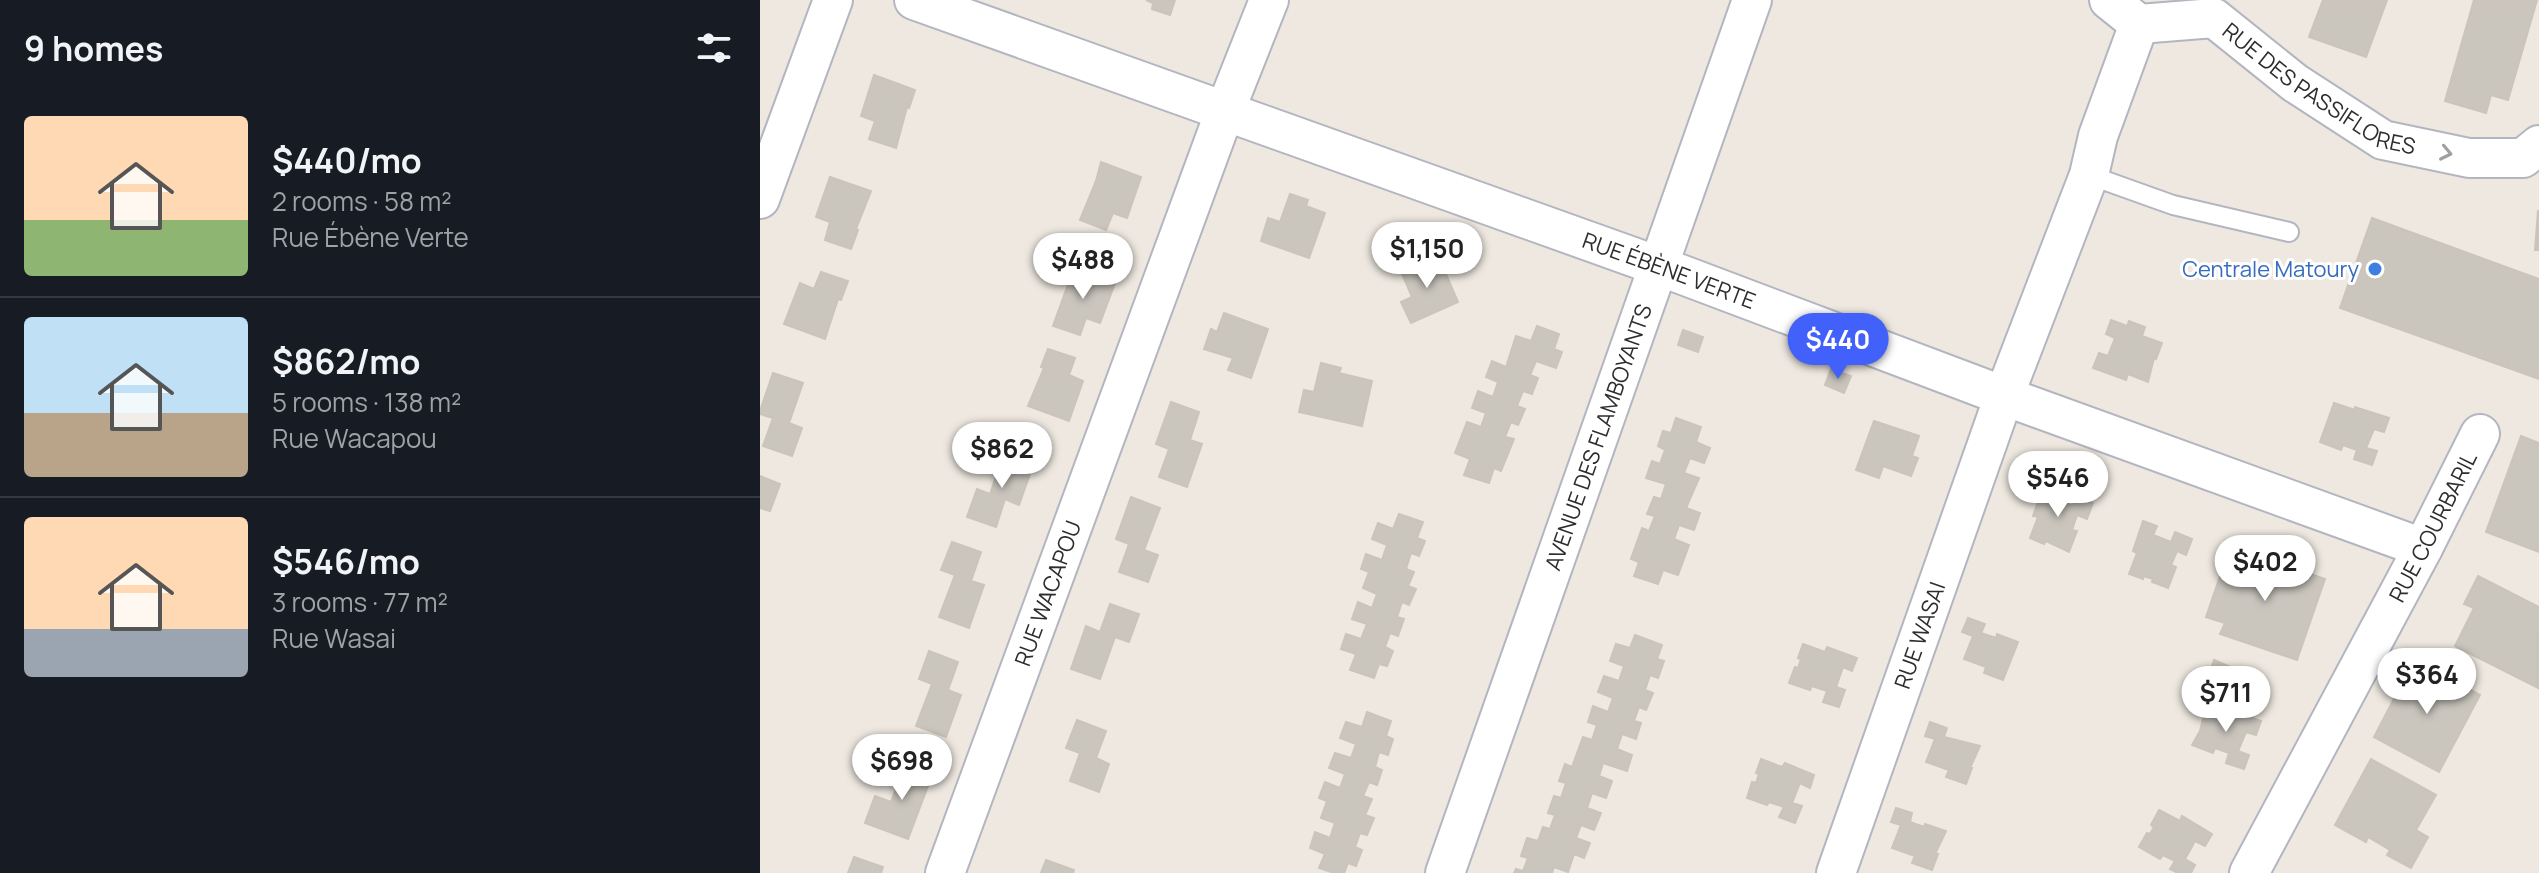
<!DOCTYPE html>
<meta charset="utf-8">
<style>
:root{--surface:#171b24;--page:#242831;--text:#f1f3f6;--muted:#9ea1a6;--line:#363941;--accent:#4161fa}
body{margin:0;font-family:Manrope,sans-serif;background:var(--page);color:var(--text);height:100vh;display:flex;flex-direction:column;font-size:30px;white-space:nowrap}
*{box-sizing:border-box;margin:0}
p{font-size:26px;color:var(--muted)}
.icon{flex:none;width:44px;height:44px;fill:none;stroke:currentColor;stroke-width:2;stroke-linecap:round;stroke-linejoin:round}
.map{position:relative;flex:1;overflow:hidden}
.panel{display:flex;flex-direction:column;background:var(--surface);width:760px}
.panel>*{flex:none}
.price{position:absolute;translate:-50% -68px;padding:0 18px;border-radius:28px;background:#fff;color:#222;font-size:26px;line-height:52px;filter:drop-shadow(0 2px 4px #0008)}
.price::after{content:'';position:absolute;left:50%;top:48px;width:24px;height:18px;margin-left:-12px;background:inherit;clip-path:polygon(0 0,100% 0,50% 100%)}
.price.active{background:var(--accent);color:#fff}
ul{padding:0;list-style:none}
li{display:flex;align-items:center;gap:24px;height:200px;padding:0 24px}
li+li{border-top:2px solid var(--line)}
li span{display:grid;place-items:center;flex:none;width:224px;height:160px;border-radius:8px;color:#555}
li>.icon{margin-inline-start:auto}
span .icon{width:96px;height:96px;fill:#fffc;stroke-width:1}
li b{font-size:34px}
h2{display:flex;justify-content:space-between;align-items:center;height:96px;padding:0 24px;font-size:34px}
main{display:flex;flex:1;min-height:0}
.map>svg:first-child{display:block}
</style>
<main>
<section class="panel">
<h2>9 homes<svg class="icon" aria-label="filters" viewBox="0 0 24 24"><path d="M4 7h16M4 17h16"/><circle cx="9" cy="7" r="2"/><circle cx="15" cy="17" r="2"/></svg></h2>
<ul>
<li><span style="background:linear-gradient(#ffd9b3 65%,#8fb573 0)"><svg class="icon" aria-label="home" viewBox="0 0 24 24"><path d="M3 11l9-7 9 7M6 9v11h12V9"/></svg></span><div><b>$440/mo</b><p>2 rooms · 58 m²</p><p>Rue Ébène Verte</p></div></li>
<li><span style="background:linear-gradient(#bfe0f5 60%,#b9a48a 0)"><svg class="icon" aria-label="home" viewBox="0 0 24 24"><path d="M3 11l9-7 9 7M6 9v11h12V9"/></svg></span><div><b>$862/mo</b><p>5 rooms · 138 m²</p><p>Rue Wacapou</p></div></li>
<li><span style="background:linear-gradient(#ffd9b3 70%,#9aa5b1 0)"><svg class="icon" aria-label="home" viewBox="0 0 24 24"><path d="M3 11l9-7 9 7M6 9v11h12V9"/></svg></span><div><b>$546/mo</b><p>3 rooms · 77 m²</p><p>Rue Wasai</p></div></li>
</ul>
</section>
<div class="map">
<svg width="1779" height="873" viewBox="0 0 1779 873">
<rect width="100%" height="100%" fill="#eee8e0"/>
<g fill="#cac6be" stroke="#cac4b9" stroke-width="2">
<path d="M386,0H415L410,15L392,9L393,3Z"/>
<path d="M1563,0H1627L1606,57L1549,37Z"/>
<path d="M1714,0H1777L1748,100L1731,95L1726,113L1685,101Z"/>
<path d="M114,75L155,90L149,108L147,107L136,148L109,139L115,121L101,116Z"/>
<path d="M341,162L381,177L367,218L353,213L346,230L320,220L336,181Z"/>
<path d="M70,177L111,191L96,229L98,230L91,249L65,240L70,222L56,217Z"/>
<path d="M530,194L548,200L546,206L565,213L549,258L501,241L508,218L520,222Z"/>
<path d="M1778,211H1779V250H1775Z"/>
<path d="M1612,218L1779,279V379L1580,308Z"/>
<path d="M679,258L698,302L651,323L641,302L652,297L640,269L659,261L660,266Z"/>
<path d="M314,268L355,283L340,323L326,318L320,335L293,326Z"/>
<path d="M61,272L88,281L81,300L78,299L65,339L24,324L40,283L54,289Z"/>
<path d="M464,313L508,329L491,378L468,370L473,358L444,349L451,329L457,332Z"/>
<path d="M1351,320L1367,326L1369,321L1385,327L1382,336L1402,343L1396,359L1394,358L1388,382L1368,374L1366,380L1333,368L1339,353L1348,356L1355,338L1346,334Z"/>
<path d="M777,326L799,334L794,349L802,352L796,368L776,361L770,375L778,378L772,394L763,391L757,406L765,409L758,425L751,422L745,437L754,439L741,471L734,468L729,483L704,475L710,459L695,453L707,422L721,427L726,413L712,408L718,391L733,397L738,382L726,377L732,361L746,367L756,336L771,341Z"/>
<path d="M923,330L943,337L938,352L918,345Z"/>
<path d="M288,349L315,358L309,375L323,381L309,421L268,406L284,368L281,367Z"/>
<path d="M561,363L581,368L579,373L612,381L602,426L539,412L544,390L554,392Z"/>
<path d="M1071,369L1091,376L1084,393L1065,385Z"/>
<path d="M13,373L43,383L29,423L42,428L32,456L3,446L13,418L0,414V411Z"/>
<path d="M411,402L439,412L430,440L442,444L427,487L399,477L409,449L396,444Z"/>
<path d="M1574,403L1595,410V407L1629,418L1624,432L1614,429L1606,448L1617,451L1612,465L1594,459L1597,450L1583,445L1581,450L1560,442Z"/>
<path d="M916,418L941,427L936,442L950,448L944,463L930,458L924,473L939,478L926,508L940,513L934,530L919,525L914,539L929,545L918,575L903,570L898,584L874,576L879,562L871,559L882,528L889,531L895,516L887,514L894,497L901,499L906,484L886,478L892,461L900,464L905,450L898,446L903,431L911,433Z"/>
<path d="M1114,421L1159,436L1152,456L1158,458L1151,476L1123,466L1119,478L1096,470Z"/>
<path d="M1761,436L1779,443V552L1726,532Z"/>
<path d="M244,453L274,463L259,505L245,499L236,527L207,517L217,489L230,494Z"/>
<path d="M0,476L20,484L10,511L0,508Z"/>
<path d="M1284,485L1297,490L1294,499L1313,506L1316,496L1333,503L1327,519L1317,515L1312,530L1317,531L1309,552L1286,541L1284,544L1270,538L1278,517L1273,516Z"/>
<path d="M371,497L400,508L384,550L398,555L388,582L359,572L369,544L356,539Z"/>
<path d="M639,514L663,522L657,538L665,541L659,556L651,553L646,569L654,572L648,586L656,589L649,605L642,602L637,617L644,619L638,636L630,633L625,647L633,651L627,666L619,664L614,678L590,670L596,654L581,649L586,634L601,639L607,624L592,619L598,602L612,608L617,594L603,588L609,572L601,569L606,554L622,560L627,545L612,539L618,523L633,529Z"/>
<path d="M1383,521L1397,526L1393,535L1411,542L1415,532L1432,539L1426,555L1417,551L1411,565L1416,567L1408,588L1392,582L1393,579L1384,576L1383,579L1369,574L1377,553L1373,551Z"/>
<path d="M192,542L221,552L211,581L224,585L209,628L179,617L195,575L181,570Z"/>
<path d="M1470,547L1565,579L1537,660L1460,634L1465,623L1446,617Z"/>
<path d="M1718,576L1779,607L1778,688L1695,646L1714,608L1704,604Z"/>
<path d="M350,604L379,614L369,642L355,637L340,679L311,669L326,626L340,632Z"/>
<path d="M1208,618L1225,624L1221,633L1236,638L1237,634L1258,642L1243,680L1224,673L1226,667L1204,659L1213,636L1202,632Z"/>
<path d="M875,635L902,645L897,659L904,661L898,678L890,675L885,690L893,693L886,710L879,707L874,721L881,723L876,739L862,734L857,749L872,755L867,771L843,763L839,776L852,781L846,798L832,793L827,808L841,813L834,830L821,825L816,838L830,843L824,858L814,854L808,872L794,867L792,873H754L756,869L763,871L768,858L761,856L767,838L778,841L783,827L790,829L795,815L788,813L794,796L801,798L806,783L799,781L805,764L812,767L823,737L832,740L837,725L828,722L833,706L848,712L853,698L838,692L844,676L859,681L864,666L850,661L856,644L870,648Z"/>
<path d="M1043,644L1065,652L1067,647L1097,658L1092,671L1083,667L1076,687L1085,690L1079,707L1063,702L1067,691L1052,686L1050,690L1029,683L1035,667L1038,668L1041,659L1038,658Z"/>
<path d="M169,651L198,662L188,690L201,695L186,737L156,726L172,684L159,679Z"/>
<path d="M1454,660L1473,668L1468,682L1449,675Z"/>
<path d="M1654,660L1720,695L1679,772L1614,737Z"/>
<path d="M1446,707L1466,714L1468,709L1501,721L1496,735L1486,732L1478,751L1489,755L1484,769L1466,763L1469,753L1455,748L1453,753L1432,745L1440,731Z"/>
<path d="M607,712L631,721L626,736L633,739L628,755L619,752L615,767L622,770L617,785L609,782L603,796L612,799L605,815L614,818L607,835L600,833L595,847L602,850L596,866L588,863L584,873H574L559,868L565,854L550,848L555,832L570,838L575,823L561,818L567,801L559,798L565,782L580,788L585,774L569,768L575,753L591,758L596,744L580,738L586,722L602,727Z"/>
<path d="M317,720L346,731L336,758L349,764L339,792L310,781L320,753L306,748Z"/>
<path d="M1170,722L1187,728L1184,737L1220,746L1210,768H1212L1206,784L1186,777L1189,770L1166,762L1175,739L1165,736Z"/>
<path d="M147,759L174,770L148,839L105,823L115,796L131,802Z"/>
<path d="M1001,759L1022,767L1025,763L1054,775L1050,788L1040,783L1032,803L1042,806L1035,823L1019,817L1024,807L1009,802L1007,805L987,798L992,782L996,783L999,774L996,773Z"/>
<path d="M1611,759L1676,795L1656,830L1668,837L1651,868L1627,855L1630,850L1608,837L1606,842L1575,825Z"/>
<path d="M1136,808L1152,813L1150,822L1164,827L1165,824L1186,831L1175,854H1178L1172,870L1152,863L1155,856L1132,848L1141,825L1131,822Z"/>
<path d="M1399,810L1420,821L1422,816L1452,834L1445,846L1435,841L1425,859L1435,865L1431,873H1418L1410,869L1415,861L1403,855L1400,859L1379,847L1387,833L1390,834L1394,827L1391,825Z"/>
<path d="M94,857L123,867L121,873H88Z"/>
<path d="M286,860L314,870L313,873H281Z"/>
</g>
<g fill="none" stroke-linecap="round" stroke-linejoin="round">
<defs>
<path id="lane" d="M1329,175L1413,205L1529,232"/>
<g id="street">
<path id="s1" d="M154,0L915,272L1244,396L1663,548"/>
<path id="s2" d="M1349,0L1379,24L1454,18L1535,83L1623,140L1709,158H1763L1779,145"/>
<path d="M0,199L73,0"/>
<path id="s3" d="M185,873L465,111L509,0"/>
<path id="s4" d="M685,873L992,0"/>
<path id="s5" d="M1076,873L1244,396L1329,175L1338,136L1379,24"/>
<path id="s6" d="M1489,873L1663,548L1720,434"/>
</g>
</defs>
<use href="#lane" stroke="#b3b6c0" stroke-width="22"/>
<use href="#street" stroke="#b3b6c0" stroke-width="42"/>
<use href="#lane" stroke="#fff" stroke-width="18"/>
<use href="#street" stroke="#fff" stroke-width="38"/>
</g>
<defs><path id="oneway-chevron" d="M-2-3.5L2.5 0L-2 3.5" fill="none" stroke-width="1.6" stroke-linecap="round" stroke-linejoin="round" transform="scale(2)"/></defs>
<use stroke="#a0a0a0" href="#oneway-chevron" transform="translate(1686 153) rotate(12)"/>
<circle fill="#3f7fe0" stroke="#fff" stroke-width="3" cx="1615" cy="269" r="8"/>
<g text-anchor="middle" stroke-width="6" stroke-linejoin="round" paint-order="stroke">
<g font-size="22" fill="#2d2d2d" stroke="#fff">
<text dy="8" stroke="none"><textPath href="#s2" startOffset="242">RUE DES PASSIFLORES</textPath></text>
<text dy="8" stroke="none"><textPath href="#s1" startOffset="802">RUE ÉBÈNE VERTE</textPath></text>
<text dy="8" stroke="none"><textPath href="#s4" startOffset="462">AVENUE DES FLAMBOYANTS</textPath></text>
<text dy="8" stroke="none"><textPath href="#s6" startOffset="392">RUE COURBARIL</textPath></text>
<text dy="8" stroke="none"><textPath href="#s3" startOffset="298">RUE WACAPOU</textPath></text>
<text dy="8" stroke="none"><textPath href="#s5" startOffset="252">RUE WASAI</textPath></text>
</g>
<g font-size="22" fill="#366cbe" stroke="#fff" text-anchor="end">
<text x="1599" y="277">Centrale Matoury</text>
</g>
</g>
</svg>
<b class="price" style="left:667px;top:290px">$1,150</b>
<b class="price" style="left:323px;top:301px">$488</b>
<b class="price active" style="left:1078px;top:381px">$440</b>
<b class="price" style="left:242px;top:490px">$862</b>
<b class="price" style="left:1298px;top:519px">$546</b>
<b class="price" style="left:1505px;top:603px">$402</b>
<b class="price" style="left:1667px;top:716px">$364</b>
<b class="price" style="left:1466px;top:734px">$711</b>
<b class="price" style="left:142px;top:802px">$698</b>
</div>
</main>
